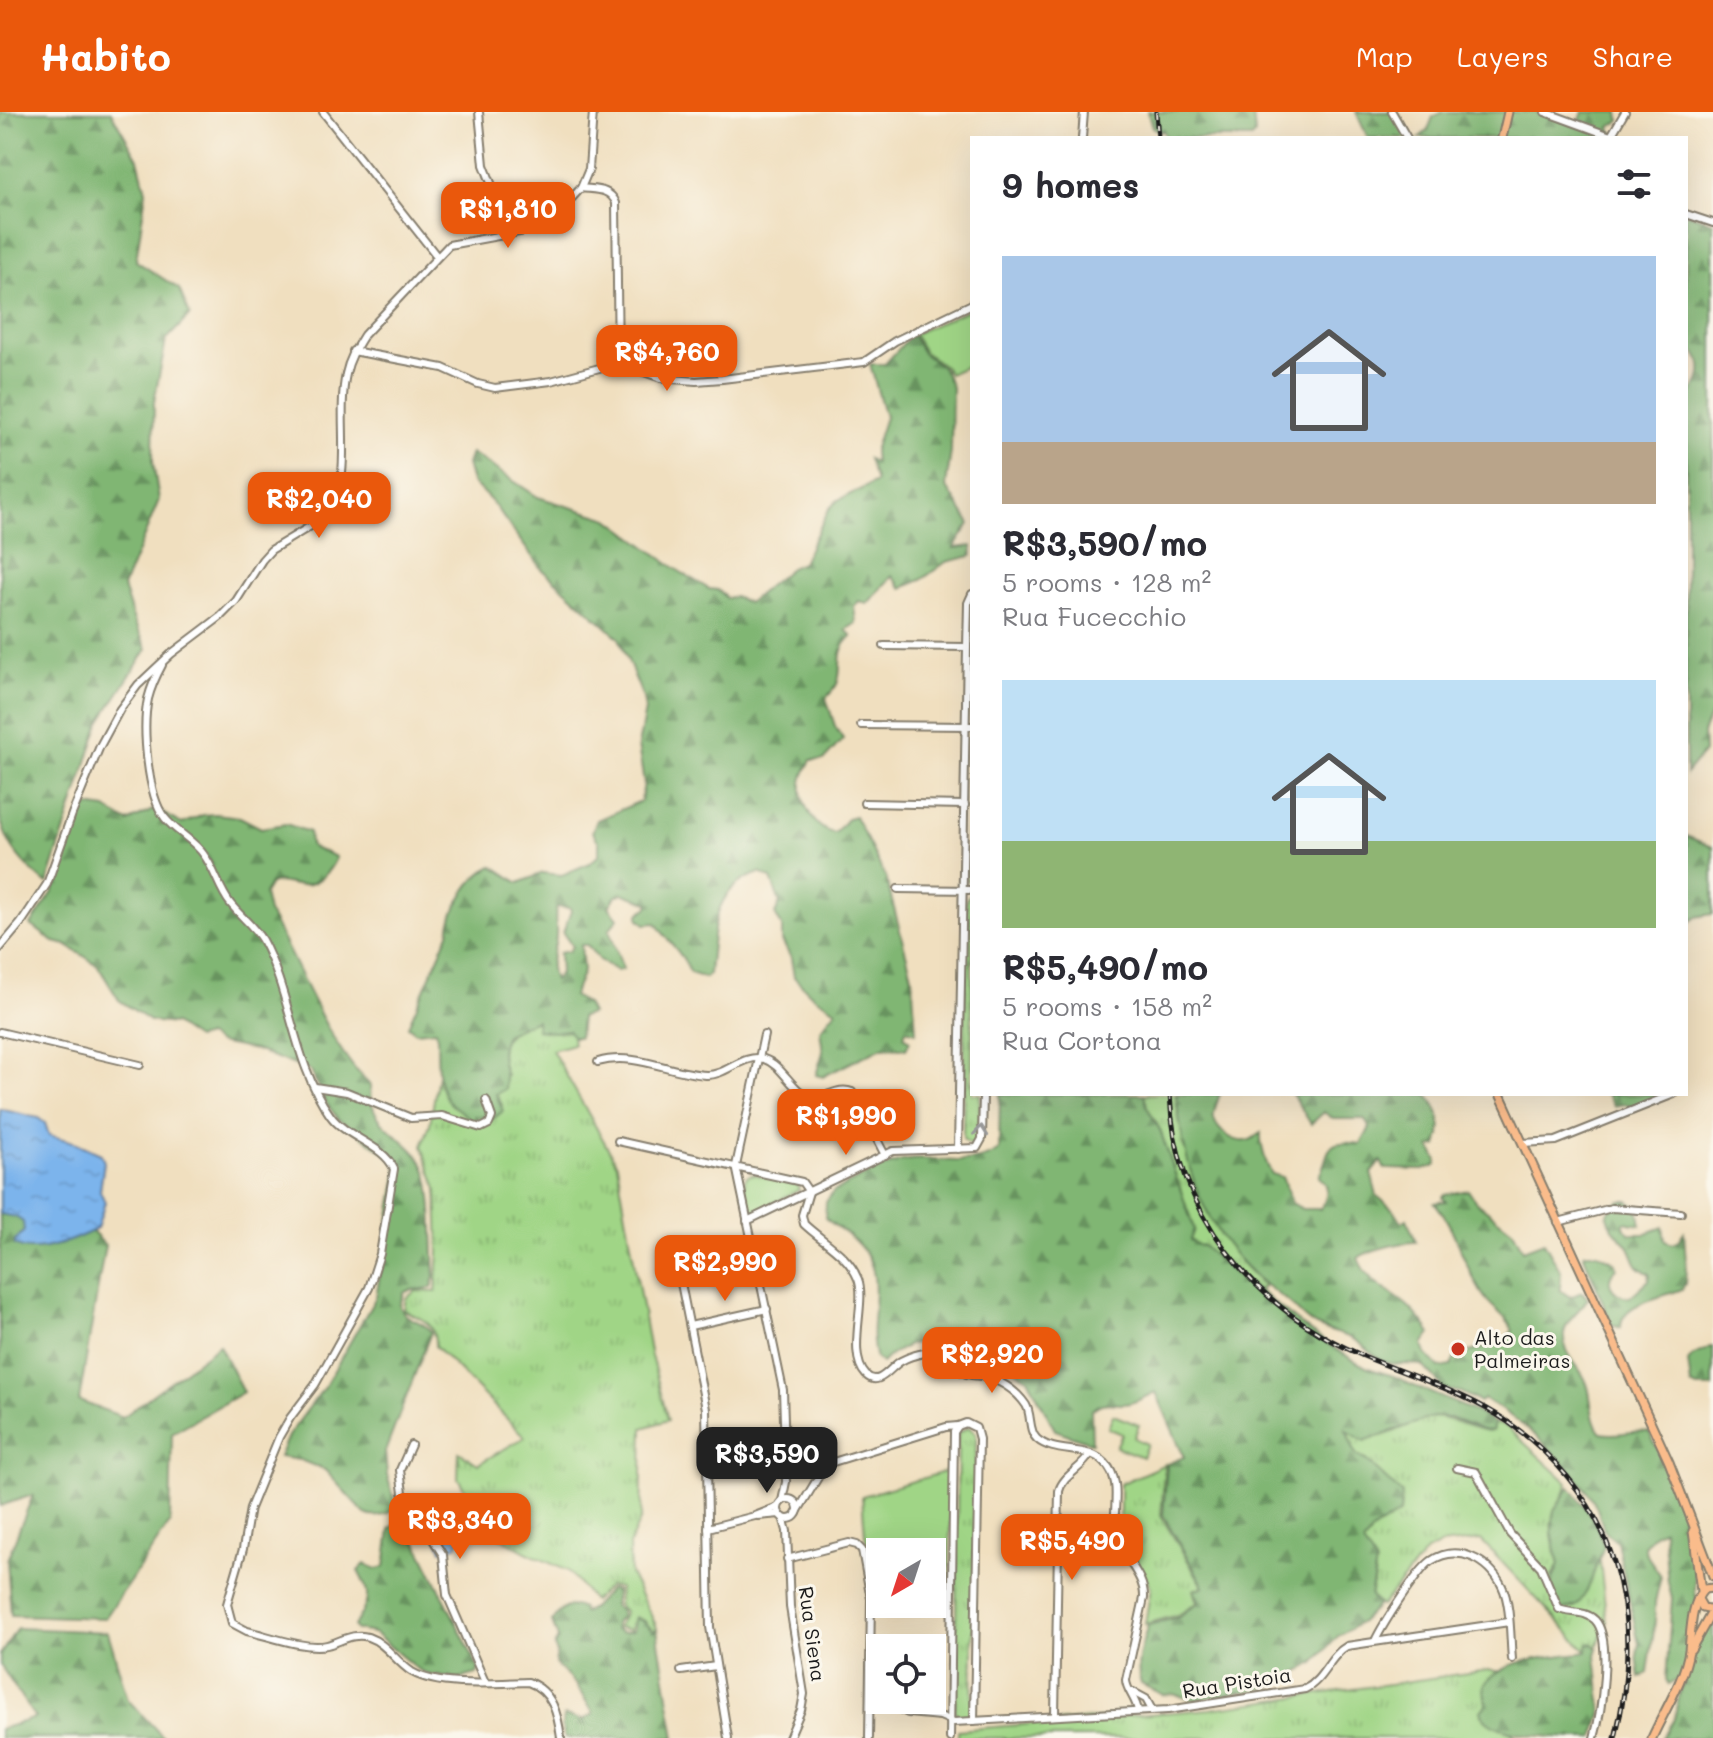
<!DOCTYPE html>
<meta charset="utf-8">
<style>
:root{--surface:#fff;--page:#f2f2f3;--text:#2b2b33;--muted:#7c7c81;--accent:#ea580c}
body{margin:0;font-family:Mali,sans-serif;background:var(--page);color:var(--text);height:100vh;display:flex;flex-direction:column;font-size:30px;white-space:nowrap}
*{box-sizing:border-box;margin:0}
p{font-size:26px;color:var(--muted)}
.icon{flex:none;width:44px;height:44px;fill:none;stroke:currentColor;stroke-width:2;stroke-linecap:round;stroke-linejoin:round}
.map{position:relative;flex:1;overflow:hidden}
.panel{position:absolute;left:970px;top:24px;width:718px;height:960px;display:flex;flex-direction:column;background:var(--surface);border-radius:0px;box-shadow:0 8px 32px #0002}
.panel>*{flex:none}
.needle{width:52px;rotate:219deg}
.controls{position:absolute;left:866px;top:1426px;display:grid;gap:16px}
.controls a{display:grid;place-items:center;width:80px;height:80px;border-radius:0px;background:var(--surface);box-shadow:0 8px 32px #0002;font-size:40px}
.price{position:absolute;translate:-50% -68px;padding:0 18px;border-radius:16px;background:var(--accent);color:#fff;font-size:26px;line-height:52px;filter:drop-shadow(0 2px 4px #0008)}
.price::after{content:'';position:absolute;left:50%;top:48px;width:24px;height:18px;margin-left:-12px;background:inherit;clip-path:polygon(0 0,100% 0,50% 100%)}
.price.active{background:#222;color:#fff}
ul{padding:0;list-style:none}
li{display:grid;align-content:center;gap:16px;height:424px;padding:0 32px}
li span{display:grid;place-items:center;height:248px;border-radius:0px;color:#555}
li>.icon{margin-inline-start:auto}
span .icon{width:144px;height:144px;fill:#fffc;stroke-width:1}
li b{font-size:34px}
h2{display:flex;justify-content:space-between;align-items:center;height:96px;padding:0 32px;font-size:34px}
header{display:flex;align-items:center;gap:48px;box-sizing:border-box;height:112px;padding:0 40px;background:var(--accent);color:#fff}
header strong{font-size:38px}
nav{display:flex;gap:44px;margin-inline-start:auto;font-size:28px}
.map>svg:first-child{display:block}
</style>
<header>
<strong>Habito</strong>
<nav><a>Map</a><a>Layers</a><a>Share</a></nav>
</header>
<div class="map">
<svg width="1713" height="1626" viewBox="0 0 1713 1626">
<defs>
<pattern id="grass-tufts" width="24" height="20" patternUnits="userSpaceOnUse" patternTransform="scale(2)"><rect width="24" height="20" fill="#a0d586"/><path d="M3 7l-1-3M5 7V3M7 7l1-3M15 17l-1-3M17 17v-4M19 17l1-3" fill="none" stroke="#89b673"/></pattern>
<pattern id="forest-firs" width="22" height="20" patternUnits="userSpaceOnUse" patternTransform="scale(2)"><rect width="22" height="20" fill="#80b673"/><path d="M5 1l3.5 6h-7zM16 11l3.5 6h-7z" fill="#68935e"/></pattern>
<pattern id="water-ripples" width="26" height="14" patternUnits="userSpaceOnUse" patternTransform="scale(2)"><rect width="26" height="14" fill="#7cb4ec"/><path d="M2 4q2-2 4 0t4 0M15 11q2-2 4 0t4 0" fill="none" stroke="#6b9aca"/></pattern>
</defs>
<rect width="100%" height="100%" fill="#fbf7ec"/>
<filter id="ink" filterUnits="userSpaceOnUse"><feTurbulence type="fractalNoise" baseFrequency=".0125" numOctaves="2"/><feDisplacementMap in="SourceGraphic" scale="16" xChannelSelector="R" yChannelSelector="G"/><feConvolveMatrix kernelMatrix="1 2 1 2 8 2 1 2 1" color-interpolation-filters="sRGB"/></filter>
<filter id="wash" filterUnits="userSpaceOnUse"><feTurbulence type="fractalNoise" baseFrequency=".006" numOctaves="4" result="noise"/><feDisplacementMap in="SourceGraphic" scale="32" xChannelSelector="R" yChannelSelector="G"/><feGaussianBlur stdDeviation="1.8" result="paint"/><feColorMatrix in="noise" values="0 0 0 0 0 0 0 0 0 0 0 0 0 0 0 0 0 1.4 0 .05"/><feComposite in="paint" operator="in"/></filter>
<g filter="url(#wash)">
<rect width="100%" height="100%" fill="#f0dfbf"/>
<g fill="url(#grass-tufts)" stroke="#5e7851" stroke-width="2">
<path d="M972,618V773L967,768L969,625Z"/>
<path d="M972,781V982H980L979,1028L972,1034L963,1027L966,787Z"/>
<path d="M536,908L554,920L571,919L573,932L552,938L617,1052L650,1240L668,1308L643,1316L641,1406L629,1433L630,1462L656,1513L657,1517L653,1519L645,1509L635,1505L630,1518L617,1515L623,1505L624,1499L618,1493L619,1476L609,1474L593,1489L568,1459L526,1440L473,1409L480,1382L470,1387L458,1366L459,1340L478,1352L525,1325L435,1234C436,1210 423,1208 404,1198L406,1186L416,1179L436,1180L439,1140L437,1077L422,1034L430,1012L438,963L447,986L467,1002L474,1013H478L475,1004L502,993L496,982L506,963C493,930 506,917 536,908Z"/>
<path d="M1144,982H1176L1184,1035L1240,1149L1264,1174L1259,1178C1236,1169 1213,1143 1190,1128L1194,1117L1160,1018L1147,995Z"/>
<path d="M1433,1305C1454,1306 1471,1318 1492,1319L1494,1311L1507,1315L1568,1371C1567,1381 1561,1386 1556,1395C1547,1412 1554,1435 1559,1453L1552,1464L1563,1497L1574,1496L1587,1479L1599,1441L1607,1511L1597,1535L1588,1532L1587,1540L1481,1428L1441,1433L1426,1440L1381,1494L1370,1485L1375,1461L1363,1432L1373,1418L1400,1401L1367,1349L1356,1343L1346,1317C1373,1341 1404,1310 1433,1305Z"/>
<path d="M969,1315L976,1322L972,1601L963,1607L955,1600L958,1321Z"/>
<path d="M1165,1352L1161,1404L1203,1474L1193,1478L1197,1491L1178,1503L1145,1512L1151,1475L1120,1418V1372Z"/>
<path d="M1489,1558H1499C1466,1581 1497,1609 1518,1626H958V1618L1210,1597Z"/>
</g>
<g fill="url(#forest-firs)" stroke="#4e6948" stroke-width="2" fill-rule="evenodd">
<path d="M0,0H111L138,47L146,79L136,149L179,177L190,203L166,228L154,290L153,350L159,388L123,475L135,512L147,537L100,610L47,772C24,753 8,737 0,706Z"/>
<path d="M1148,0H1253L1255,22L1252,26H1166L1163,17L1161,20L1152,15Z"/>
<path d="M1356,0H1397L1410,20L1409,26H1368Z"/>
<path d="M1443,0H1541L1578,13L1583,0H1619L1620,9L1610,15L1611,20L1624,26H1419L1428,18L1433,5Z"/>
<path d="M1686,101L1713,111V597L1703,621L1704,640L1686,662V284C1706,271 1707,245 1686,233Z"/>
<path d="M912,222L923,241L942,255L952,275L951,340L946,374L970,412L954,436L972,434V444L946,450L921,468L902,476L892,464L867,492L859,489L854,494L856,511L846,518L852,524C835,540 843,548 838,569C837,575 831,580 826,586L835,614L843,627L824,648H811C807,655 802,664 802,672C800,692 816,719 835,721L848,706L855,704L886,766L912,864L916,920L906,917L904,924L910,929L906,936L882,935L828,962L823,965L816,963L823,940L820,918L836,898L813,884L794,865L791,846L782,829V815L775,802L780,791L771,767L760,761C711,776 714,819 709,862L705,866L690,861C683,841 667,829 656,811L645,812L639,807V802L648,795L649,791L622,781L616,784L609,795L618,806L609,818L623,857L617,859L599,848L587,833H581L583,859L573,884L586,892L591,902L581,905L579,925H573L568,918L554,920L537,918L536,908L507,921C494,944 507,954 505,977L496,982L503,999L493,1007L475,1004L478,1013H474C468,1003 460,1000 451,992C434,976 438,945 437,924L435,918L416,920L408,914L449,821C451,797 470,764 493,754L519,771L543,761L562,763L590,751L599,743V730L592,720L597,708L641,689L644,671L638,634L645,598L643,586L619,526L540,455L491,389L472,370L467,352L471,341L538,385L609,407L679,459L709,477L718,478L726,486L735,485L748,491L790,456L802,451L829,397L838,388L876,370L868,347L875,351L874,339L885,305L870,252H885ZM558,795L570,796L571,799L563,821L572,834L569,839L559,841L560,862L554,868C546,850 555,842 556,823C557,814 554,806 556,796Z"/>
<path d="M88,694L106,697L128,710L155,697L182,712L203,703L216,702L240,705L261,716L286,712L309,720C310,724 309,728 310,732C312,740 330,739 336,746C328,763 316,775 296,773C286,772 279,768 270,772L264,782L268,800C298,851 328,935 370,973C368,1021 411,1020 426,1059C434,1079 433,1140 435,1165L432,1175C422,1180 413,1174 404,1181L400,1193C403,1209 423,1207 431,1220L385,1340L387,1363L395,1391L394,1397C385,1404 375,1407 365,1402L325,1358L300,1348L279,1345L288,1324L325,1274L376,1185L398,1058L395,1048L338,1007L324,988L311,959L255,938L218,931L207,924L196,927L174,912L150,909L119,888L98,854L87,846L66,833L54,830L31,813L53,780L82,701Z"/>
<path d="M1686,724L1713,735V802L1696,805L1686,813Z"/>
<path d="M1000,982H1144L1147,995L1160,1018L1194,1117L1190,1128L1200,1134L1202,1133L1245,1172L1259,1178C1293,1207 1328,1235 1366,1255C1380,1262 1395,1261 1407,1271L1476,1300L1494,1311L1492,1319L1483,1318L1450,1306L1433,1305L1364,1329L1346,1318L1356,1343L1367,1349L1402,1382L1400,1401L1373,1418L1363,1432L1376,1452L1370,1485L1378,1493L1361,1510L1337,1525L1314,1551L1289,1566H1274L1273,1575L1193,1588L1173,1582L1163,1583L1141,1572C1134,1552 1142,1533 1148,1513L1179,1505L1199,1491L1194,1478L1204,1474L1163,1403L1167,1352L1184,1345L1156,1280C1148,1283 1139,1289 1130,1291C1114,1295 1104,1285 1091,1299L1092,1331L1055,1318L1028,1266L1009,1255L965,1246L943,1226C922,1227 896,1235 882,1251L876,1247C864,1209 890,1165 859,1133C850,1122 836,1115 825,1106L826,1090L833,1080C853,1070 885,1051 908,1048C940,1044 971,1058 999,1038Z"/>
<path d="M1176,982H1220C1218,989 1212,1000 1214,1007C1218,1020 1236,1033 1250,1028C1254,1026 1257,1023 1261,1021C1260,1032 1266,1053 1272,1062L1282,1065L1292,1091L1302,1097H1321C1326,1086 1332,1074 1319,1065C1332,1036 1323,1027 1361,1032L1370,1016L1364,1007H1333L1324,1000L1311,1012L1292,982H1427C1441,999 1444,1013 1437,1034L1430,1035L1438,1049L1436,1054L1423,1058L1388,1057L1384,1056L1381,1049L1371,1061L1377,1084L1395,1099L1402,1110L1407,1107L1416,1130C1402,1130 1368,1138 1358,1146C1367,1172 1392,1179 1410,1196C1418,1204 1425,1213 1431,1222L1423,1233L1426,1242L1439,1256L1451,1254L1457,1242C1480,1239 1495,1234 1513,1219C1508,1205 1494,1198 1485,1186C1464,1157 1458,1119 1435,1091L1446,1089L1443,1086L1444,1083L1468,1078L1476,1090L1513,1119L1523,1138L1544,1130L1561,1160L1560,1178L1570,1185L1582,1180L1588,1186C1582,1197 1566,1206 1564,1222C1562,1239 1578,1253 1585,1267C1594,1284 1587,1302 1601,1321C1618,1325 1633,1317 1649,1320L1672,1364L1680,1393L1692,1413L1696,1437L1695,1480L1699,1494L1685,1557L1696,1530L1713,1509V1626H1662L1674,1607L1683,1569L1679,1566L1669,1573L1666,1568L1672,1486L1668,1470L1663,1417L1655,1421L1644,1434L1646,1442L1661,1464L1655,1491V1509L1648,1561L1640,1566L1637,1543L1639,1532L1617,1430C1612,1425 1606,1422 1604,1417C1600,1407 1599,1398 1593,1388C1569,1351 1522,1307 1483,1287L1480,1290L1460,1280L1440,1277V1272L1422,1253C1410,1251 1396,1254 1385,1250C1372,1245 1364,1231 1351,1226C1339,1221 1327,1219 1316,1214C1302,1207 1295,1194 1283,1186C1210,1135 1185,1069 1176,982Z"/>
<path d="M1607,982H1657L1656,987L1634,996L1625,992L1614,994Z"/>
<path d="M0,1024L105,1133L79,1289L123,1305L219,1233L243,1280L172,1321L170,1411L105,1506L11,1503L7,1448L33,1383L0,1394Z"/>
<path d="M1620,1089H1628L1638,1095L1641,1113L1624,1110V1115L1630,1122H1644L1663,1115L1665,1129L1672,1132L1677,1130L1684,1120L1686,1152L1685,1172L1682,1177C1663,1186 1619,1190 1621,1216L1612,1213L1584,1144L1585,1141H1598L1616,1151L1617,1156C1602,1168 1613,1185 1630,1185L1649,1168L1650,1162C1633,1153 1637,1152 1630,1137C1623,1122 1590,1107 1620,1089Z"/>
<path d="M1713,1234V1276H1697L1691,1273L1688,1249L1692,1244Z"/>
<path d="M1570,1375L1596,1411L1604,1434L1587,1479L1578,1493L1558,1500L1551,1472L1559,1453L1552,1419L1554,1398Z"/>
<path d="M400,1409L410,1418L419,1435L479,1557L477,1562L459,1567L429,1563L417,1557L374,1521L356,1518L354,1514C368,1490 373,1485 358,1459L365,1452L377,1457L385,1455L390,1417Z"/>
<path d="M610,1477L616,1479L614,1494L620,1498L621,1504L615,1511V1517L623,1521L633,1519L635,1506L645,1510L653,1520L657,1518L675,1626H565L562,1614L564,1604L583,1608L594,1602L575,1572L555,1552L557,1541L554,1535L558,1526L552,1510C560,1497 567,1491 582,1496L583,1501L591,1497Z"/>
<path d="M17,1516L108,1520L128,1588L164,1626H0V1617L35,1606L0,1553V1543Z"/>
<path d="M1592,1531L1598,1536L1596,1543L1602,1600L1594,1626C1567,1626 1486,1626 1481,1599L1486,1593L1484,1573C1504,1544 1554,1546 1587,1540L1588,1532Z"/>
</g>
<g fill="#a0d586" stroke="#5e7851" stroke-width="2">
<path d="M972,196V242L965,255L949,262L944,254L924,240L913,222Z"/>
<path d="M753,1062L797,1072L799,1078L756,1100C745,1095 741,1073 747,1064Z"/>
<path d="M1113,1303L1139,1313L1134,1326L1147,1332L1142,1345L1116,1335L1122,1322L1108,1316Z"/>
<path d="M951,1358L949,1480H932V1440H880V1479H878L865,1423L862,1384Z"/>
</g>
<g fill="url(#water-ripples)" stroke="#4c6884" stroke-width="2">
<path d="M0,997L38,1006L45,1011L49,1023L77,1031L101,1042L104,1050L100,1079L105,1090L97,1117C76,1127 37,1145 15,1133V1129L24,1119L23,1110L16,1105L0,1102Z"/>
<path d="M479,1385L457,1434L442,1438L437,1425Z"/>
</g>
</g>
<g filter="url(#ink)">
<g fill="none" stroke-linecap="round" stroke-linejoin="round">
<defs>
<g id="minor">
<path d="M323,0L436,143"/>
<path d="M479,0L484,53L511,122"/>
<path d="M1392,0L1407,26"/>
<path d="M1545,0L1616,26"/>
<path d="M1611,24L1625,0"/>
<path d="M1082,26L1084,0"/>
<path d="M581,76C595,78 610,76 616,91L618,251"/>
<path d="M1686,102L1713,111"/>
<path d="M353,239L443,256L478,272L495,276L551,269L618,251L661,266L696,269L722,267L864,250L895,229L972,192"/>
<path d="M884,534L967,535"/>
<path d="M162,553C156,564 151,575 148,587C142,615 147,684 165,706C176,720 194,728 204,743C215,758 219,777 230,791C240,804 254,814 262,828C292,883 293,951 330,1003C346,1026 383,1032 394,1057L380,1142L369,1176L315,1273L290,1306L279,1325L250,1396L243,1437L227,1492L232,1511L247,1519C269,1524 306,1538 327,1533C340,1530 354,1520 368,1525C386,1531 396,1550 412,1560C440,1576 495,1571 528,1570C553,1579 558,1603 561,1626"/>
<path d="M861,613L972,614"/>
<path d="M864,691L965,693"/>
<path d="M898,777L972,778"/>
<path d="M0,836L21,811L47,772L72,702L100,634L120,597L138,573L171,542L220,505L236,489L262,448L271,438L329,403C354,361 336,308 346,262C349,247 356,236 364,223L449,133L525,119L570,88L581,76L589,57L593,0"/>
<path d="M0,920L140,953"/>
<path d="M764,923L736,1054L783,1278L786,1370L782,1389"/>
<path d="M598,950C634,939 670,961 706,963C726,964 743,941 764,947C783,953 792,980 811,985C826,988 837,974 852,980L885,1043"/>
<path d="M315,975L347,980L411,1006L442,1004L481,1016L489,1012L492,1005L486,988"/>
<path d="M618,1029L802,1070L809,1080L802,1103L804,1112C823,1130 848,1142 858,1167C867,1190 846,1242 866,1263C879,1276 890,1255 901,1249C910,1244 931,1237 942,1241C952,1245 954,1257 964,1261C969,1264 976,1263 981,1264C999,1267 1016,1278 1026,1293C1032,1303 1028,1319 1037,1327C1055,1343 1088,1333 1105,1351C1124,1371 1111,1397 1116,1421C1120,1445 1145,1461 1144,1486L1126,1568C1126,1578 1136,1586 1138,1599"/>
<path d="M1523,1031L1556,1029L1674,982"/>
<path d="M958,1037L967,535L968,491L972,482"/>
<path d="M747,1109L893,1039L977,1036L982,1027L983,982"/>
<path d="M1558,1110L1612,1096L1681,1101"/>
<path d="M671,1133L676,1146L706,1297L710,1515L728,1626"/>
<path d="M690,1214L767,1197"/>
<path d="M411,1333L400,1358L403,1381L443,1443L447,1483L485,1570"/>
<path d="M1457,1356L1476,1360L1510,1422L1541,1455L1559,1497C1571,1502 1585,1498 1595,1508C1613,1527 1601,1602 1594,1626"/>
<circle cx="788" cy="1397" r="10"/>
<path d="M796,1402L822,1359L830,1351L946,1315L958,1314"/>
<path d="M758,1404L780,1402"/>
<path d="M783,1405L787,1419L790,1495L804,1582L801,1598L789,1626"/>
<path d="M708,1416L755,1404L778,1395"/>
<path d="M787,1447L849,1431L857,1433L862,1438L871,1487L869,1626"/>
<path d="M1375,1529C1383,1512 1416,1460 1431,1449C1458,1431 1489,1448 1502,1474C1511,1492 1510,1527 1512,1547"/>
<path d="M681,1559L716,1554"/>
<path d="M1133,1580L1146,1587L1152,1598"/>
<path d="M881,1588L908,1601L940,1604L954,1610L1168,1598L1305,1577C1324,1568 1329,1544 1347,1534L1509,1510"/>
<path d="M1055,1603L1059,1379C1063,1363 1082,1357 1090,1342"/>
<path d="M950,1626L954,1320L958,1314L966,1311L976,1316L979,1327L974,1609"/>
</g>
<g id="major">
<path d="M1502,26L1508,0"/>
<path d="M1500,982L1669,1350L1713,1464"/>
<path d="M1693,1419L1701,1479"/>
<path d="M1691,1537L1713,1498L1703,1496L1699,1489"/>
<path d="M1652,1626C1664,1599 1685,1567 1689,1538C1691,1519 1691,1491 1704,1477L1713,1476"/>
</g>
</defs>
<use href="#minor" stroke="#867e6e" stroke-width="10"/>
<use href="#major" stroke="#867e6e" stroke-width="11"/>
<use href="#minor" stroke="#fff" stroke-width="6"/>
<use href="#major" stroke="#fabc8b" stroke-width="7"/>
<defs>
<g id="rail">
<path d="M1156,0L1158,26"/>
<path d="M1170,982C1174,1100 1254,1196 1359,1242C1407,1263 1465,1280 1508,1310C1616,1387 1647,1501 1615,1626"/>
</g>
</defs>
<use href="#rail" stroke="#1c1c1c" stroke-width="5"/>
<use href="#rail" stroke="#fbf7ec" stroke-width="2" stroke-dasharray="6" stroke-linecap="butt"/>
</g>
<defs><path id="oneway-chevron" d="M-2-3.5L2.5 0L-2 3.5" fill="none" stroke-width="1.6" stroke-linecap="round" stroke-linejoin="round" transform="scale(2)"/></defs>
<use stroke="#999" href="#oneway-chevron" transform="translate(981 1019) rotate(-84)"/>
</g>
<circle fill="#c8321e" stroke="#fbf7ec" stroke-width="3" cx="1458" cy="1237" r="8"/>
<g text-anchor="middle" stroke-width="6" stroke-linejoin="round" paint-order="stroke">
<g font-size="20" fill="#1c1c1c" stroke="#fbf7ec" text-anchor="start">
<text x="1474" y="1233">Alto das<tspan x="1474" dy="23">Palmeiras</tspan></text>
</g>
<g font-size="20" fill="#1c1c1c" stroke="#fbf7ec">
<text transform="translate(812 1522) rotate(82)" y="7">Rua Siena</text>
<text transform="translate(1237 1571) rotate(-9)" y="7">Rua Pistoia</text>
</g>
</g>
</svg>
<div class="controls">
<a><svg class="needle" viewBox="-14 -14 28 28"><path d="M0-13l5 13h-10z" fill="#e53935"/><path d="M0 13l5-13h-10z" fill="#7c7c81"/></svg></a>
<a><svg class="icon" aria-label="locate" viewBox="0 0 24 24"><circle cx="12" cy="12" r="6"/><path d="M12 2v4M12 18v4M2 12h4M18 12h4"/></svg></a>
</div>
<b class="price" style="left:508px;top:138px">R$1,810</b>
<b class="price" style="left:667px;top:281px">R$4,760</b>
<b class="price" style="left:319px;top:428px">R$2,040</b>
<b class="price" style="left:846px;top:1045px">R$1,990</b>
<b class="price" style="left:725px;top:1191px">R$2,990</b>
<b class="price" style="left:992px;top:1283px">R$2,920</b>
<b class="price active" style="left:767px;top:1383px">R$3,590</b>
<b class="price" style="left:460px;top:1449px">R$3,340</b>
<b class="price" style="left:1072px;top:1470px">R$5,490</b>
<section class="panel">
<h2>9 homes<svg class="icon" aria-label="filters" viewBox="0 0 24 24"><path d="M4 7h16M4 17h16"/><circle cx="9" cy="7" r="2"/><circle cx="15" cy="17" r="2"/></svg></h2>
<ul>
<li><span style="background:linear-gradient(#a9c7e8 75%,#b9a48a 0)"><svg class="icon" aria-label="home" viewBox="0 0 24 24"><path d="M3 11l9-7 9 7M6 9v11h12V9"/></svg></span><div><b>R$3,590/mo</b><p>5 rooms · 128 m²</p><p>Rua Fucecchio</p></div></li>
<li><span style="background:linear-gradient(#bfe0f5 65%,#8fb573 0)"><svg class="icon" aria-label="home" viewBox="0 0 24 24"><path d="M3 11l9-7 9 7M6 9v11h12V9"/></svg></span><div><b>R$5,490/mo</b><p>5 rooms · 158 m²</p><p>Rua Cortona</p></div></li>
</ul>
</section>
</div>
